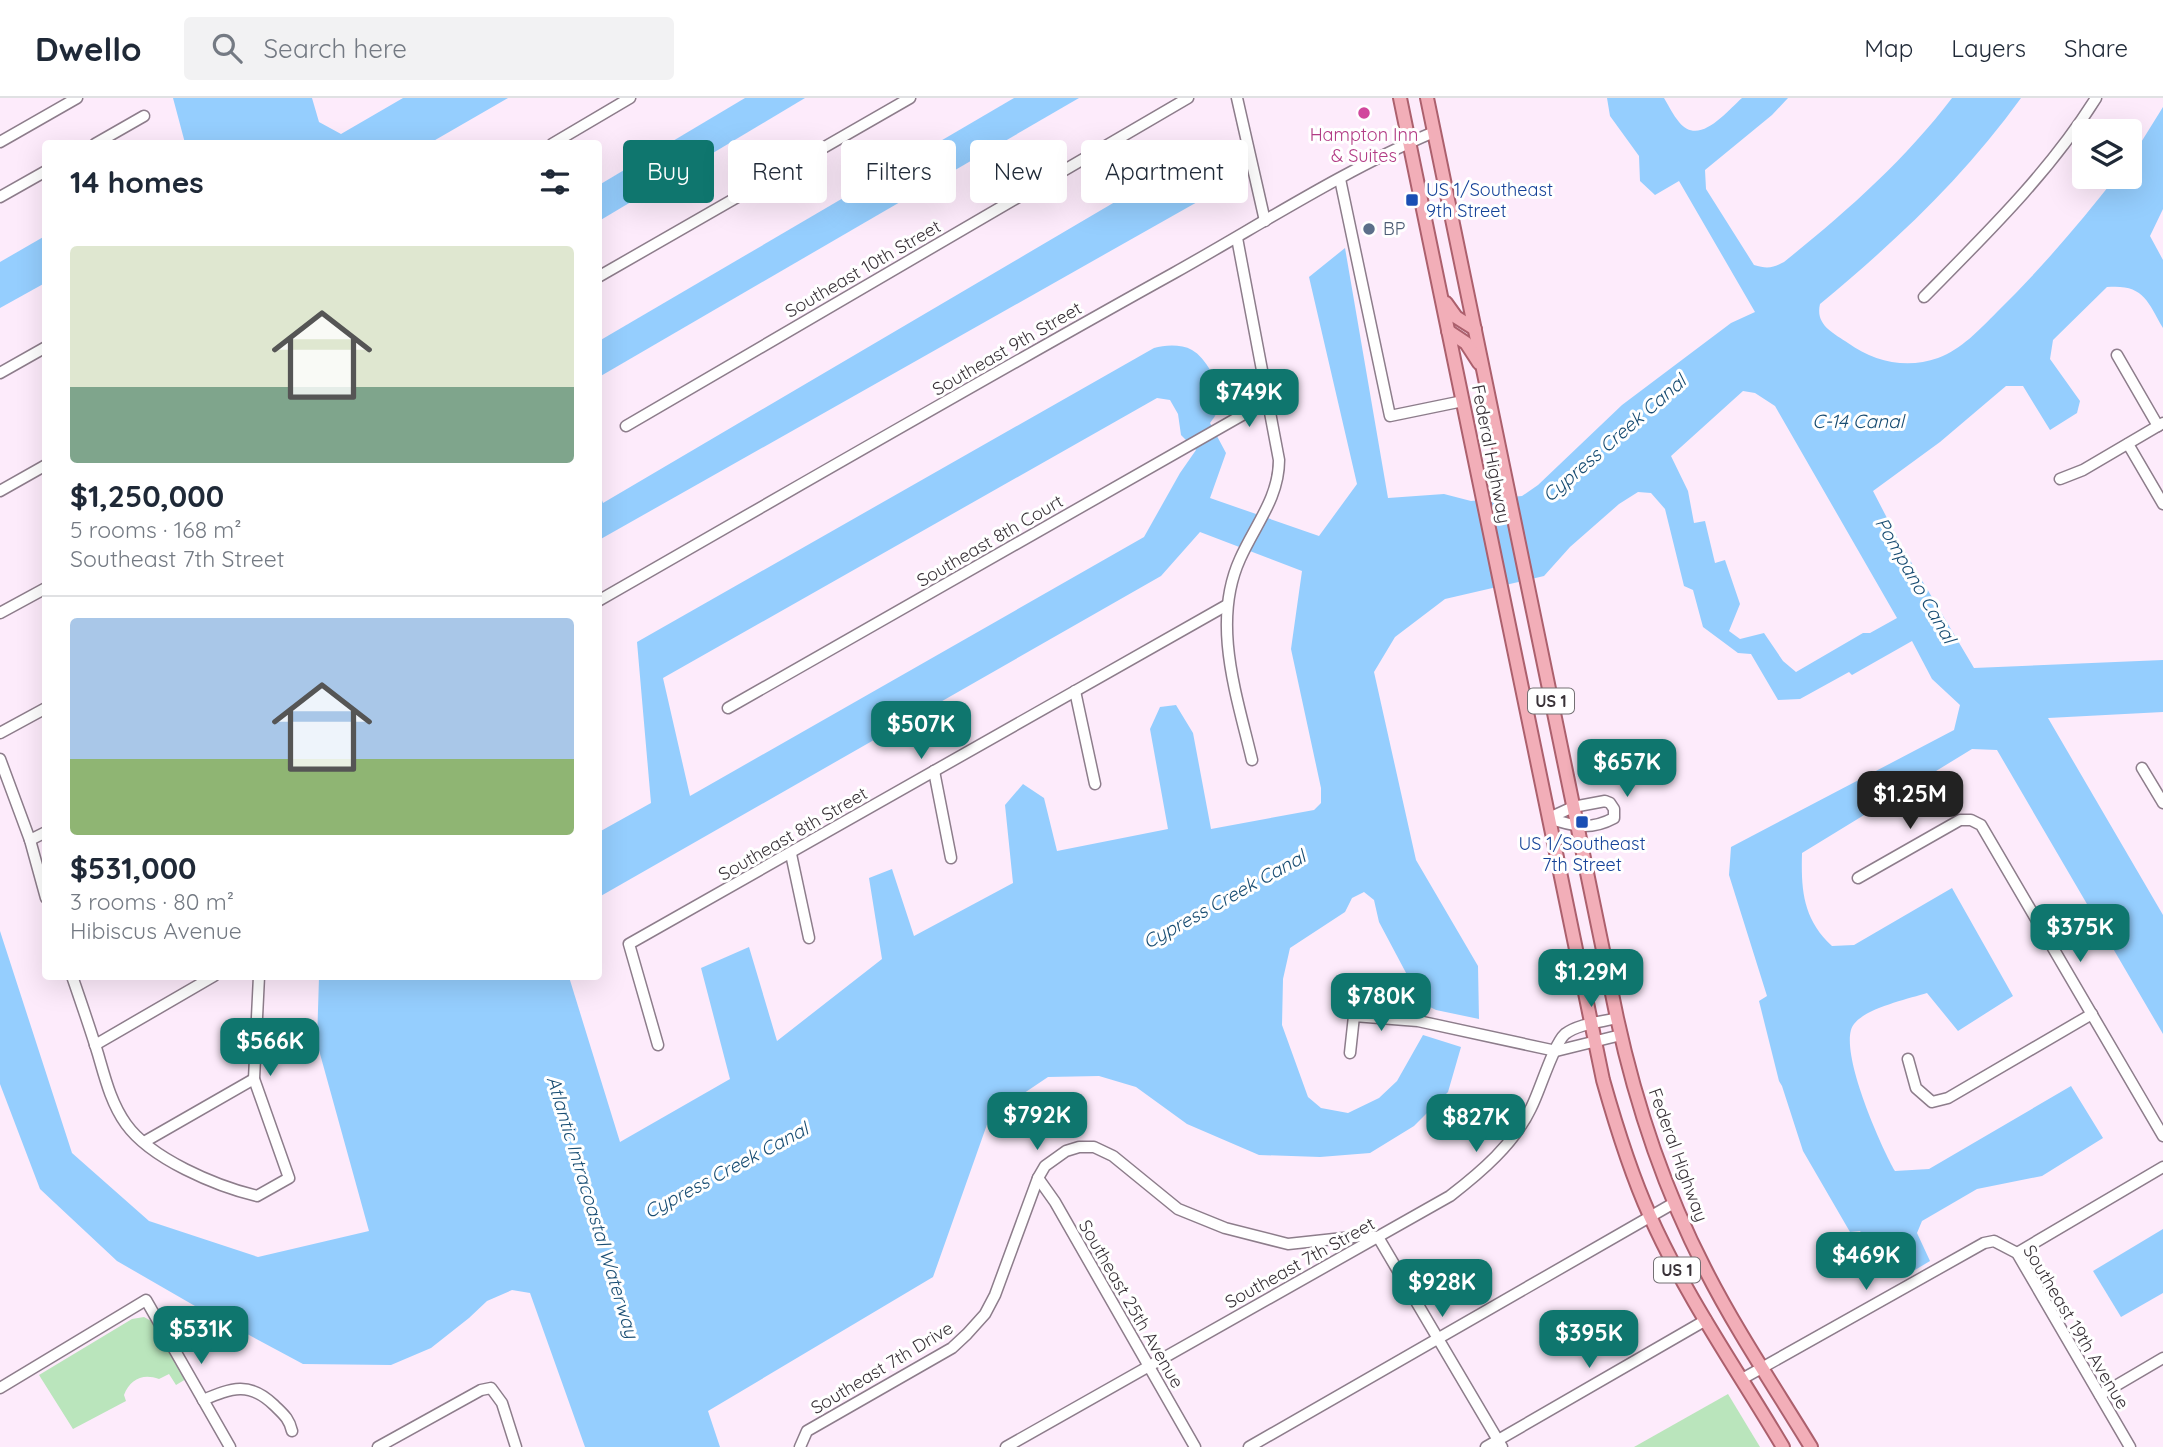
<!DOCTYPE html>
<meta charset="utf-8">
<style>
:root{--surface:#fff;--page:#f2f2f3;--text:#1f2937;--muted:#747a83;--line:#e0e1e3;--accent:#0f766e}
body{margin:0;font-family:Quicksand,sans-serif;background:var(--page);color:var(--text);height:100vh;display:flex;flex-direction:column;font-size:26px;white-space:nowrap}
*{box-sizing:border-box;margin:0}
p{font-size:23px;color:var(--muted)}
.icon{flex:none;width:38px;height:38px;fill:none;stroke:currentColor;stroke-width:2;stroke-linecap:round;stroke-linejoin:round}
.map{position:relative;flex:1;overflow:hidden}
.sheet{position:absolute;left:42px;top:42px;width:560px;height:840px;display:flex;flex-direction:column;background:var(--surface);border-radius:7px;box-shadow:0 7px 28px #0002}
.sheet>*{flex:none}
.hud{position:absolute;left:623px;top:42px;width:665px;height:63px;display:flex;gap:14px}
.controls{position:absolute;left:2072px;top:21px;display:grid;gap:14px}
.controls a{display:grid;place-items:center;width:70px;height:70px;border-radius:7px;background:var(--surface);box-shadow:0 7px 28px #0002;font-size:35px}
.price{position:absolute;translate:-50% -60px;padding:0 16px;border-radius:14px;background:var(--accent);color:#fff;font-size:23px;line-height:46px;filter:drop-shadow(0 2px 4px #0008)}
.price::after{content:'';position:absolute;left:50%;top:42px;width:21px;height:16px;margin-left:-10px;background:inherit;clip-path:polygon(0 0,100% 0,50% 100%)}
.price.active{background:#222;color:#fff}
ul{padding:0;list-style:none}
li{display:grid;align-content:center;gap:14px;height:371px;padding:0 28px}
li+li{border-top:2px solid var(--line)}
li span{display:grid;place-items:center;height:217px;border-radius:7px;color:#555}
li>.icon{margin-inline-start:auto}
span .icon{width:126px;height:126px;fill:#fffc;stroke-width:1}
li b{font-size:30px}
h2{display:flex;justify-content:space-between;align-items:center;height:84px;padding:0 28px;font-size:30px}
.pill{padding:0 24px;border-radius:7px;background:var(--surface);box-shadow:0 7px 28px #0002;font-size:24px;line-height:63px}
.pill.active{background:var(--accent);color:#fff}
header{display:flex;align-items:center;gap:42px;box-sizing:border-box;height:98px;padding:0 35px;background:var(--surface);border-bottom:2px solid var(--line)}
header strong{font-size:33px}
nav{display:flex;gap:38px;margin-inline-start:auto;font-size:24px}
.search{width:490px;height:63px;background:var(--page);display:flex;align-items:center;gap:18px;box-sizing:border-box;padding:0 24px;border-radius:7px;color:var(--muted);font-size:26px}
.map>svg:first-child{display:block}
</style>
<header>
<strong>Dwello</strong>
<div class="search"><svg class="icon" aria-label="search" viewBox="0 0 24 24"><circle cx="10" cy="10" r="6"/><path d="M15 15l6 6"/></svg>Search here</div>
<nav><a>Map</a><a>Layers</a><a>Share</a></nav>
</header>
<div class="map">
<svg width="2163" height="1349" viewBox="0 0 2163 1349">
<rect width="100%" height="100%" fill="#fdebfb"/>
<g fill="#bae5bc">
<path d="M144,1219L151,1223L186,1281L176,1287L169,1276L159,1281C143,1275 130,1281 124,1297L126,1303L73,1331L39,1277L132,1221Z"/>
<path d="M1728,1296L1760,1349H1634Z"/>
</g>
<g fill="#95cefe" fill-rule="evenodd">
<path d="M173,0H312L319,24L341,36L403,0H508L430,45H185Z"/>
<path d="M745,0H805L599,123V87Z"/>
<path d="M1014,0H1079L599,279V243Z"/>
<path d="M1607,0H1664C1669,8 1673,17 1679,24C1699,49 1726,14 1742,0H1788L1772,17L1705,72L1706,91L1754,167C1767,171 1773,170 1784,164C1845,115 1905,62 1952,0H2021C1964,79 1895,144 1820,206C1815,227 1833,235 1848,245C1874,264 1907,271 1938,260C1962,251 1979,232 1997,214C2040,172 2079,126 2116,79H2130V62L2163,9V111L2150,138L2163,162V230C2147,202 2143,186 2107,189L2053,242L2050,261L2080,303L2077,315L2050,332L2023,288H2006L1940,344L1873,393L1901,447L1974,570L2163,562V614L2048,620L2163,817V936L1997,652L1972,651L1802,755C1801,792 1803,821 1832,848L1854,847L1952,790L2013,898L1958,933L1927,895C1908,901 1866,910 1854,926C1836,948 1881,1049 1895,1073L1929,1071L2071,988L2103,1040L2042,1078L1977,1091L1922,1123L1917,1135L1930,1163L1905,1178L1893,1158L1877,1159L1860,1133L1850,1134L1803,1053L1782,988L1779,983L1759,903L1767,898L1729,777L1731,749L1954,632L1960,607L1932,581L1912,543L1852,577L1849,574L1800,601L1778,602L1751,556L1738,555L1703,529L1693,492L1684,488L1665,411L1651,395L1638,394L1619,406L1570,449L1544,478L1445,501L1395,539L1374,574L1416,762L1478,868L1479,921L1436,912L1422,905L1379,824L1374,802L1364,794L1352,800L1345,814L1290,850L1283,881L1282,927L1308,999L1321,1010L1348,1015L1379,1000L1397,983L1423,937L1461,949L1448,994L1414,1028L1370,1055L1320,1059L1259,1057L1187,1026L1136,989L1099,978L1048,979L990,1018L933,1179L708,1313L720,1349H585L530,1195L512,1192L487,1203L469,1220L431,1250L391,1267L303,1266L195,1208L117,1163L40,1091L0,986V833L72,1055L149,1123L258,1159L369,1133L317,945L319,879H569L620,1044L730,981L701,870L749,849L777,943L882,861L869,780L892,771L914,838L1013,785L1005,707L1023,686L1044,700L1057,753L1168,731L1150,631L1160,609L1176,607L1193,635L1211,731L1314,712L1321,705V690L1291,551L1302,473L1200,434L1161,478L599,799V734L651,705L637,544L1154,250C1165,247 1181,246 1192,252C1208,261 1224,293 1218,311C1217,316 1213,321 1210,325L1226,355L1210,400L1319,438L1357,386L1309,179L1345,150L1388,400L1444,396L1471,403L1522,398L1538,387L1622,307L1731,225L1755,214L1679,83L1655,97L1640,83L1639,58L1610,18ZM1743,293L1755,295L1775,308L1897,520L1870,535H1863L1796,574L1783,563L1764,535L1740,541L1729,533L1740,506L1725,462L1715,465L1705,423L1694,425L1688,393L1671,358ZM1157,300L1170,302L1178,316L1181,337L1196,352L1180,375L1144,439L690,698L663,580Z"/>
<path d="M1188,61L1199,103L599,442V394L603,405Z"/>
<path d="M45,138V185L0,210V164Z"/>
<path d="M2163,1131V1195L2121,1219L2093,1173Z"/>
</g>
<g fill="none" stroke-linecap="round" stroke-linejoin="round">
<defs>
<g id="minor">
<path d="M1237,0L1265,123"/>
<path d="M0,44L77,0"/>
<path d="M95,46L144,18"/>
<path d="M552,46L630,0"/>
<path d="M1340,81L1390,318L1463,303"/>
<path d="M0,99L46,73"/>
<path d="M1237,140L1279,362C1279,400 1255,427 1240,461C1211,525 1237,598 1252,662"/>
<path d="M598,179L910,0"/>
<path d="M1924,199C1986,136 2049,75 2096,0"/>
<path d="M2117,257L2158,328"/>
<path d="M0,275L46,249"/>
<path d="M626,328L1188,0"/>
<path d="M2128,346L2163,406"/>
<path d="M2060,381L2083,372L2163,325"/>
<path d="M0,393L46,367"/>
<path d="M598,503C790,393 981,282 1174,175C1258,128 1346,71 1434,34"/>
<path d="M0,515L46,490"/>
<path d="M1075,593L1095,686"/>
<path d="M728,610L1267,303"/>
<path d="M0,635L46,610"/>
<path d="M0,661L30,742L46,800"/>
<path d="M2142,670L2163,705"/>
<path d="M934,673L951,760"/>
<path d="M1605,703L1610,705L1614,711V720C1590,733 1572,728 1549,720L1573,709Z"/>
<path d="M30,742L46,734"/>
<path d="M791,756L809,840"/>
<path d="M1858,780L1960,722H1971L1981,727L2163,1038"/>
<path d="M72,878C81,904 90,930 98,956C105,980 111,1005 126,1026C151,1061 216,1088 257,1098L289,1080L254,981L259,878"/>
<path d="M1354,918L1355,888"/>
<path d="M95,947L214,878"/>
<path d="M658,947L629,846L1227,507"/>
<path d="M1350,955L1354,918L1418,923L1556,953L1621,937"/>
<path d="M1908,961L1916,990L1932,1004L1948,1000L2092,916"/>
<path d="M144,1044L254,981"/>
<path d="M1038,1080L1055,1104L1195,1349"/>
<path d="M1378,1139L1502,1349"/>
<path d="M2017,1155L2163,1069"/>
<path d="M1742,1281L1984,1145L1994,1143L2017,1155L2130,1349"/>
<path d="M0,1290L146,1202L230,1349"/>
<path d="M2100,1297L2163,1260"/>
<path d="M203,1302C232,1290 249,1283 274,1307C283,1316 289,1320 292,1333"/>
<path d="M378,1349L481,1292L491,1290L502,1305L516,1349"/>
<path d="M800,1349L807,1333L952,1250L967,1236L985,1216L995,1197L1038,1080L1045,1068L1066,1053L1079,1049H1094L1113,1058L1178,1111L1225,1130L1288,1146L1362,1138L1378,1139"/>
<path d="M1006,1349L1450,1098C1481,1074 1514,1046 1531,1010C1540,993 1553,947 1565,936C1578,926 1601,924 1617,920"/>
<path d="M1249,1349L1674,1105"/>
<path d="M1486,1349L1706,1222"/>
</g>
<g id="major">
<path d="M1400,0L1603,982C1616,1028 1630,1074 1650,1118C1686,1199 1738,1273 1783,1349"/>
<path d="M1427,0L1617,920C1636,1007 1664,1091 1705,1171C1736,1232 1775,1290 1811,1349"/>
<path d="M1446,205L1456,219L1475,231"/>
<path d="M1448,233L1466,245L1479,265"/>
</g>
</defs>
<use href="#minor" stroke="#8d7d8b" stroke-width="13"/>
<use href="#major" stroke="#ac606d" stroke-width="16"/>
<use href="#minor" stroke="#fff" stroke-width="10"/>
<use href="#major" stroke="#f2aeb8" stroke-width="12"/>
</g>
<circle fill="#d1479c" stroke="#fff" stroke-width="2.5" cx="1364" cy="15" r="7"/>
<g fill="#1a4fb4" stroke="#fff" stroke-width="2.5">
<rect x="1405" y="95" width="14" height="14" rx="3.5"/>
<rect x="1575" y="717" width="14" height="14" rx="3.5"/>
</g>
<circle fill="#5c6f8a" stroke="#fff" stroke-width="2.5" cx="1369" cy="131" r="7"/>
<g text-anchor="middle" stroke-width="6" stroke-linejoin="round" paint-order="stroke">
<g fill="#fff" stroke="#747074" stroke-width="2">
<rect x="1528" y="590.5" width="46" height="25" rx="5"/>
<rect x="1654" y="1159.5" width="46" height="25" rx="5"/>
</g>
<g font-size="16" font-weight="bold" fill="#393238">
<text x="1551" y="609">US 1</text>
<text x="1677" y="1178">US 1</text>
</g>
<g font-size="18" fill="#b23c85" stroke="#fff">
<text x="1364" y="43">Hampton Inn<tspan x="1364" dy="21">&amp; Suites</tspan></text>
</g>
<g font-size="18" fill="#164399" stroke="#fff" text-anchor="start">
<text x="1426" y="98">US 1/Southeast<tspan x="1426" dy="21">9th Street</tspan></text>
<text x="1582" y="752" text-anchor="middle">US 1/Southeast<tspan x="1582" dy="21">7th Street</tspan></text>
</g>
<g font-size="18" fill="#4e5e75" stroke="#fff" text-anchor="start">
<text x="1383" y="137">BP</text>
</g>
<g font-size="18" fill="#393238" stroke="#fff">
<text transform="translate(863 171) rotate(-30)" y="6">Southeast 10th Street</text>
<text transform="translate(1007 251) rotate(-30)" y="6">Southeast 9th Street</text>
<text transform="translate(1491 356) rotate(79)" y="6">Federal Highway</text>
<text transform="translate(990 443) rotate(-30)" y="6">Southeast 8th Court</text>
<text transform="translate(793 736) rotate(-30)" y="6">Southeast 8th Street</text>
<text transform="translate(1678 1057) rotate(70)" y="6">Federal Highway</text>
<text transform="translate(1300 1165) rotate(-29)" y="6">Southeast 7th Street</text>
<text transform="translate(1131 1206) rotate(60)" y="6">Southeast 25th Avenue</text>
<text transform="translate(2076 1229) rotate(59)" y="6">Southeast 19th Avenue</text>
<text transform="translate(882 1270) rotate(-31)" y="6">Southeast 7th Drive</text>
</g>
<g font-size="19" font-style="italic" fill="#184d73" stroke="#fff">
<text x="1858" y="330">C-14 Canal</text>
<text transform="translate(1614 340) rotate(-41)" y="7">Cypress Creek Canal</text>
<text transform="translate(1916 482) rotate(60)" y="7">Pompano Canal</text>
<text transform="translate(1224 801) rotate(-29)" y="7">Cypress Creek Canal</text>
<text transform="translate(726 1072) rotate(-28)" y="7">Cypress Creek Canal</text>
<text transform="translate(593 1109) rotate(73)" y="7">Atlantic Intracoastal Waterway</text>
</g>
</g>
</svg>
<div class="controls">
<a><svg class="icon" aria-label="layers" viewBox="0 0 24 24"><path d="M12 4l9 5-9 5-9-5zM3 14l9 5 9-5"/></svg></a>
</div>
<b class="price" style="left:1249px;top:331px">$749K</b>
<b class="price" style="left:921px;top:663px">$507K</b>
<b class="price" style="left:1627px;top:701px">$657K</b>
<b class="price active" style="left:1910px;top:733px">$1.25M</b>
<b class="price" style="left:2080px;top:866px">$375K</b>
<b class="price" style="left:1591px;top:911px">$1.29M</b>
<b class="price" style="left:1381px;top:935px">$780K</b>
<b class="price" style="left:270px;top:980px">$566K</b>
<b class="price" style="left:1037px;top:1054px">$792K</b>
<b class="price" style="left:1476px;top:1056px">$827K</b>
<b class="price" style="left:1866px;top:1194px">$469K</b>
<b class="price" style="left:1442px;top:1221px">$928K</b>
<b class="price" style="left:201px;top:1268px">$531K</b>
<b class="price" style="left:1589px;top:1272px">$395K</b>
<div class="hud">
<a class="pill active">Buy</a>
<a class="pill">Rent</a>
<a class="pill">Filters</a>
<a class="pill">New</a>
<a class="pill">Apartment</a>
</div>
<section class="sheet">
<h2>14 homes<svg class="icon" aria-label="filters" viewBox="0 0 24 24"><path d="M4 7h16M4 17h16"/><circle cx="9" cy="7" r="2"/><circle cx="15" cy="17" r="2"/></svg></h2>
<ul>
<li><span style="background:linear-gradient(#dfe7d0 65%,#7fa58c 0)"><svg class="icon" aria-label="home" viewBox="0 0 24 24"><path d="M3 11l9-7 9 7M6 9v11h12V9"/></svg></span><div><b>$1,250,000</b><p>5 rooms · 168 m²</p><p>Southeast 7th Street</p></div></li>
<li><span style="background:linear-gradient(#a9c7e8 65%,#8fb573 0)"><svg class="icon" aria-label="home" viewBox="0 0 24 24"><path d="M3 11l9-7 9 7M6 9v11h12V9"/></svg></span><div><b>$531,000</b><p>3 rooms · 80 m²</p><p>Hibiscus Avenue</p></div></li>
</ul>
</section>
</div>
